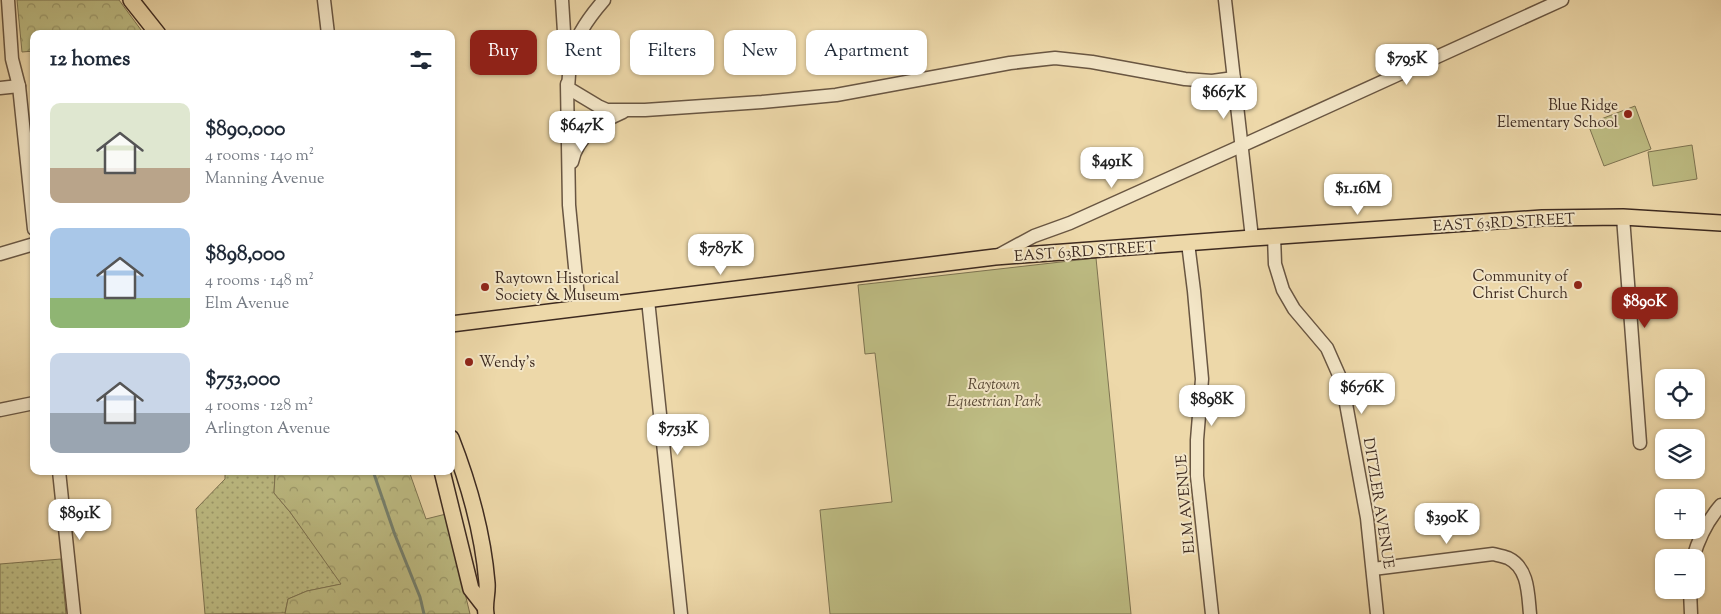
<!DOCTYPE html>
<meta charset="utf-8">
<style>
:root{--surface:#fff;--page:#f2f2f3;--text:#1f2937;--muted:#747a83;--accent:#8f2418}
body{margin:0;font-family:"Sorts Mill Goudy",serif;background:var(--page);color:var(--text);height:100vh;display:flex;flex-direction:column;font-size:19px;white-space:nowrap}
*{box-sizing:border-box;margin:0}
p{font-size:16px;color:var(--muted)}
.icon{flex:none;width:28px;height:28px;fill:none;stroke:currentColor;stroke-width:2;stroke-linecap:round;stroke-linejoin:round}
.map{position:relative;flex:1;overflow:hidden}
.side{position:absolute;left:30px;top:30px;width:425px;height:445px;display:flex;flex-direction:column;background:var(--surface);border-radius:10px;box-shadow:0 1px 4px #0004}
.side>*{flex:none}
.top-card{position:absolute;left:470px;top:30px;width:475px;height:45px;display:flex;gap:10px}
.tools{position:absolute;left:1655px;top:369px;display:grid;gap:10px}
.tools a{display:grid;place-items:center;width:50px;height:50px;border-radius:10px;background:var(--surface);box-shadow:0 1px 4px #0004;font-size:25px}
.price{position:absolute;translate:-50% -42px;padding:0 11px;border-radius:10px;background:#fff;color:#222;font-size:16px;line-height:32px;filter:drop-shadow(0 1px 2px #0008)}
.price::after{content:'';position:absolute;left:50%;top:30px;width:15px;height:11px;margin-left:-8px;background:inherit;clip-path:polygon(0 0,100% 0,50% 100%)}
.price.current{background:var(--accent);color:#fff}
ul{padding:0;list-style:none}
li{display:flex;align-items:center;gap:15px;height:125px;padding:0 20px}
li span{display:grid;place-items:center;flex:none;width:140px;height:100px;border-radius:10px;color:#555}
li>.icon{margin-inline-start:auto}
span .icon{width:60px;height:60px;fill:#fffc;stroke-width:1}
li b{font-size:21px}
h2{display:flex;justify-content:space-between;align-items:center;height:60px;padding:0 20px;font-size:21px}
.tag{padding:0 18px;border-radius:10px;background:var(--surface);box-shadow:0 1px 4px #0004;font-size:18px;line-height:45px}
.tag.current{background:var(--accent);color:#fff}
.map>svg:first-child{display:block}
</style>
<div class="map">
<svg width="1721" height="614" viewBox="0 0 1721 614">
<defs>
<pattern id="grass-dots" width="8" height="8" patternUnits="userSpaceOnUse" patternTransform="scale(1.25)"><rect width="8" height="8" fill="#bebd84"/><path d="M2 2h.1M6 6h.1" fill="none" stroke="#9c9a6c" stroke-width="1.8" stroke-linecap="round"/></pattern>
<pattern id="forest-crowns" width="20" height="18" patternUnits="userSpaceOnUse" patternTransform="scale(1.25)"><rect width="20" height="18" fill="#bebd84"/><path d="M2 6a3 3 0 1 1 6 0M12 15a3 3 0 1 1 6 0" fill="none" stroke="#9c9a6c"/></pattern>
</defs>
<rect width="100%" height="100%" fill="#edd8a9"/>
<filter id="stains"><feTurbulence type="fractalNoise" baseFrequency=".004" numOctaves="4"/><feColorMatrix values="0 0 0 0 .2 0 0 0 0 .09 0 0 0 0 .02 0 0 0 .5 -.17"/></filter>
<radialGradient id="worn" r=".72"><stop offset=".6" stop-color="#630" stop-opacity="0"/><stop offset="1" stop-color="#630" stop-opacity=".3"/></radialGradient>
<g fill="url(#grass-dots)" stroke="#7e7452">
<path d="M225,471H279L275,475L274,493L290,512L342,584L307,591L288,599L285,613L205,614L196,509L225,479Z"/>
<path d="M61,559L66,614H0V564Z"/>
</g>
<g fill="url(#forest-crowns)" stroke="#7e7452">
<path d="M17,0H119L144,34H34V51L22,52Z"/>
<path d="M279,471H409L426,519L446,514L470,614H285L288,599L307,591L341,584L290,512L274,493L275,475Z"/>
</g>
<g fill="#bebd84" stroke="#7e7452">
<path d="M1635,106L1651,149L1604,166L1588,124Z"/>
<path d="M1692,145L1697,179L1653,186L1648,152Z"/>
<path d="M1096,258L1131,614H830L820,510L892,502L875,353L865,354L858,285Z"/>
</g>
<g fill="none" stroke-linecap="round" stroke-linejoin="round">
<path stroke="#75816f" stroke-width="3" d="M373,471L395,535L420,597L424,614"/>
<defs>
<g id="minor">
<path d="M8,0L12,59L19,86L34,229"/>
<path d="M324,0L328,34"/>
<path d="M562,0L566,64"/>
<path d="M604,0C590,16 575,36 571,57C569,67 569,78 568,88L598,106L607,110H645L762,102L836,95L1010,63L1055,58L1092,62L1185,79L1212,81L1234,78"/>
<path d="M1225,0L1252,238"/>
<path d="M567,84L569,205L579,308"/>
<path d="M0,88L19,86"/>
<path d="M572,162C577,136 600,122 623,112"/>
<path d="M1623,217L1640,443"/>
<path d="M1274,236L1275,264L1283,290L1294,309L1327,348L1342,382L1367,518L1377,614"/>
<path d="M1188,243L1194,291L1202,379L1197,440V476L1212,614"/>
<path d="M0,254L34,244"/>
<path d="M997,256L1034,236L1070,223L1241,146L1562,0"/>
<path d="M648,300L681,614"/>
<path d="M0,410L34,403"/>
<path d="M59,471L74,614"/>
<path d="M1693,558C1699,537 1707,521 1721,505"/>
<path d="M1373,569L1493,554C1497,555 1503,556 1508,558C1529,568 1528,595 1530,614"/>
<path d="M1690,590L1691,614"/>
</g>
<g id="major">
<path d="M131,0L158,34"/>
<path d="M451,324L995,257L1252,238L1542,218L1623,217L1721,223"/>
<path d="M451,438C469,484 483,534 487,583C488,594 484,603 486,614"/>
<path d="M442,471L471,589L485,607"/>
</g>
</defs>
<use href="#minor" stroke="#695642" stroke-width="15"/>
<use href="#major" stroke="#3d2a20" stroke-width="18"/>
<use href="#minor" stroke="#f3e6c7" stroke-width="12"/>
<use href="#major" stroke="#edd8a9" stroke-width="15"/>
</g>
<g fill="#8f2418" stroke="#f3e6c7" stroke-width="2">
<circle cx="1628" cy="114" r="5"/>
<circle cx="1578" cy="285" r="5"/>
<circle cx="485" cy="287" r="5"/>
<circle cx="469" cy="362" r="5"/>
</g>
<g text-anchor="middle" stroke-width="4" stroke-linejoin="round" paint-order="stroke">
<g font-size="15" fill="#3d2a20" stroke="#f3e6c7" text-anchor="end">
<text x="1618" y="110">Blue Ridge<tspan x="1618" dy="17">Elementary School</tspan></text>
<text x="1568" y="281">Community of<tspan x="1568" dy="17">Christ Church</tspan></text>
<text x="495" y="283" text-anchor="start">Raytown Historical<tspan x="495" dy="17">Society &amp; Museum</tspan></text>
<text x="479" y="367" text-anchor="start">Wendy's</text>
</g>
<g font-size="15" fill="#3d2a20" stroke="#f3e6c7">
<text transform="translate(1504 222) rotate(-3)" y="5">EAST 63RD STREET</text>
<text transform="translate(1085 251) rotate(-4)" y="5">EAST 63RD STREET</text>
<text transform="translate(1379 503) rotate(81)" y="5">DITZLER AVENUE</text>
<text transform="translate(1185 504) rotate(-95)" y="5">ELM AVENUE</text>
</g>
<g font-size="15" font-style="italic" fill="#574734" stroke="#f3e6c7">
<text x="994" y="389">Raytown<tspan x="994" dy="17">Equestrian Park</tspan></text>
</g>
</g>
<rect width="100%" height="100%" filter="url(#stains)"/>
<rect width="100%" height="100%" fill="url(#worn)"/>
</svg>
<div class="tools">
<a><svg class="icon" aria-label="locate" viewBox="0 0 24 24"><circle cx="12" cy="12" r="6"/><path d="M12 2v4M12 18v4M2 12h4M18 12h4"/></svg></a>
<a><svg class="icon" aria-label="layers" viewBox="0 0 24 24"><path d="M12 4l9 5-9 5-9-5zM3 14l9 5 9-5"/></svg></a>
<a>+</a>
<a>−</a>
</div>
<b class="price" style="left:1407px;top:86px">$795K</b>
<b class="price" style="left:1224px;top:120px">$667K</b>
<b class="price" style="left:582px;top:153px">$647K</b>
<b class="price" style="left:1112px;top:189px">$491K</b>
<b class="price" style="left:1358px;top:216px">$1.16M</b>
<b class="price" style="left:721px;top:276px">$787K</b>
<b class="price current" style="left:1645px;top:329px">$890K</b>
<b class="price" style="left:1362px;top:415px">$676K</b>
<b class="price" style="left:1212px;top:427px">$898K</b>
<b class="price" style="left:678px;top:456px">$753K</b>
<b class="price" style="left:80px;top:541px">$891K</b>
<b class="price" style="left:1447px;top:545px">$390K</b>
<div class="top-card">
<a class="tag current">Buy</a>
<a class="tag">Rent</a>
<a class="tag">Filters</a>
<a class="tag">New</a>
<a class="tag">Apartment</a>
</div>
<section class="side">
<h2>12 homes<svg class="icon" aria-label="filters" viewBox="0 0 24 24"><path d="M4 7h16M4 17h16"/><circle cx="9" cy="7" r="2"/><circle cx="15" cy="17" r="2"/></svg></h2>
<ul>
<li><span style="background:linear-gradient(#dfe7d0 65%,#b9a48a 0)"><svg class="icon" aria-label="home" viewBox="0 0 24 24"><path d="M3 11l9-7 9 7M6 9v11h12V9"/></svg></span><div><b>$890,000</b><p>4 rooms · 140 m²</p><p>Manning Avenue</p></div></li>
<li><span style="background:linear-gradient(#a9c7e8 70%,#8fb573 0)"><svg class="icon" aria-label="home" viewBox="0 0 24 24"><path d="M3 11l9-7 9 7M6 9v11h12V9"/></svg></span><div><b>$898,000</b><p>4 rooms · 148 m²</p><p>Elm Avenue</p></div></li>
<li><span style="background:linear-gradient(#c9d6e8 60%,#9aa5b1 0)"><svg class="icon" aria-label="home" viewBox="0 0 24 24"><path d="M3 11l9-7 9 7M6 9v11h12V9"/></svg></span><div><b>$753,000</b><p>4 rooms · 128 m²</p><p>Arlington Avenue</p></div></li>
</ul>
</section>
</div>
